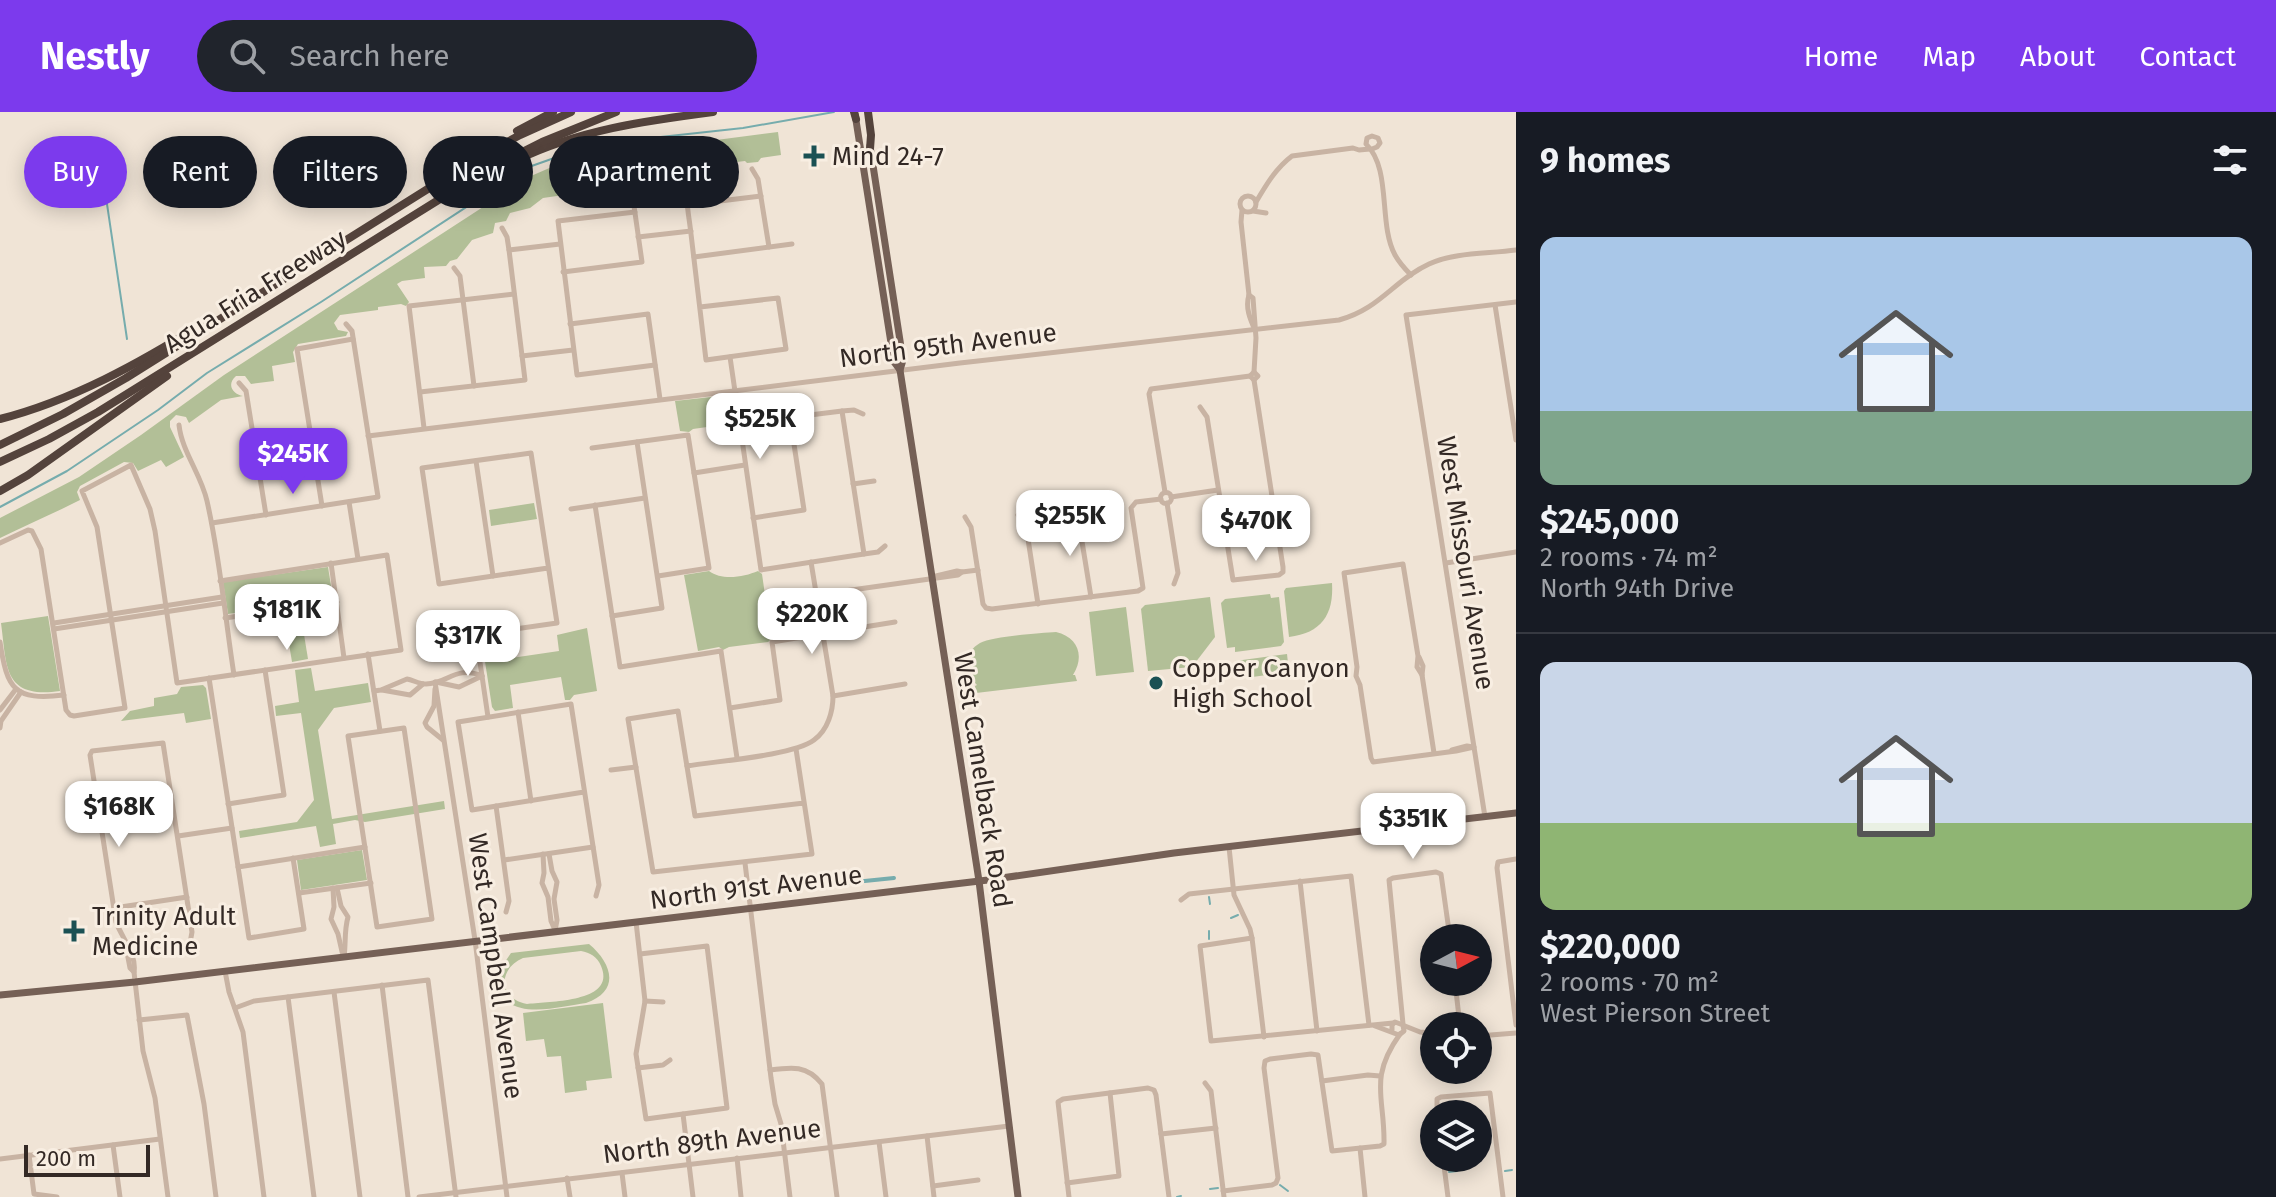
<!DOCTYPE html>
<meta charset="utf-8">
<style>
:root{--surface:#171b24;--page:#20242c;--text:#f1f3f6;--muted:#9ea1a6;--line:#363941;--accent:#7c3aed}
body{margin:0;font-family:"Fira Sans",sans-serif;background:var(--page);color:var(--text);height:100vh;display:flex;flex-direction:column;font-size:30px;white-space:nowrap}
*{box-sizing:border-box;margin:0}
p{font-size:26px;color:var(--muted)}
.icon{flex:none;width:44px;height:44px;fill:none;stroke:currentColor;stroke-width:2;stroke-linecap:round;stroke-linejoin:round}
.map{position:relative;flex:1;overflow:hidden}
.details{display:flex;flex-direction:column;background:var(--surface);width:760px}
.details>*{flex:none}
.hud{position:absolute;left:24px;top:24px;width:760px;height:72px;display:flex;gap:16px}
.needle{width:52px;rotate:83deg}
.tools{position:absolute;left:1420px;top:812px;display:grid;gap:16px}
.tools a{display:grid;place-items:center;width:72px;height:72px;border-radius:50%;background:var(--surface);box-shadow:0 4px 20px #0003;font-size:40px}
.scale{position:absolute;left:24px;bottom:20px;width:126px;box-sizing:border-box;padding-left:8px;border:4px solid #332925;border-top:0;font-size:22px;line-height:28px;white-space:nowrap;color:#332925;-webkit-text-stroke:6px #f8eee2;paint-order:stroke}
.price{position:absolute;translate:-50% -68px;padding:0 18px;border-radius:16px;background:#fff;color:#222;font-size:26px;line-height:52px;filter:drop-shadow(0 2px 4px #0008)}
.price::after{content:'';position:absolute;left:50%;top:48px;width:24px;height:18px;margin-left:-12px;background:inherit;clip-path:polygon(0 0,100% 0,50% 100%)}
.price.current{background:var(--accent);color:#fff}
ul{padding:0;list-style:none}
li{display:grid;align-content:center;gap:16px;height:424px;padding:0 24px}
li+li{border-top:2px solid var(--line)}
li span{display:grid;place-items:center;height:248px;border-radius:16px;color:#555}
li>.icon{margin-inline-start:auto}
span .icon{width:144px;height:144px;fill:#fffc;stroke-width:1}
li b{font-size:34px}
h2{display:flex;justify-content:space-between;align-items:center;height:96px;padding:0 24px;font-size:34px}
.tag{padding:0 28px;border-radius:36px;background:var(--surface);box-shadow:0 4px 20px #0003;font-size:28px;line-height:72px}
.tag.current{background:var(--accent);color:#fff}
header{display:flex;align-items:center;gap:48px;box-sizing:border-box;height:112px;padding:0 40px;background:var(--accent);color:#fff}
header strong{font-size:38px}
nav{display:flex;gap:44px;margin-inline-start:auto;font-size:28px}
.search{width:560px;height:72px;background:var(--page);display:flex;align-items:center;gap:20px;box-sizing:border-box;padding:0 28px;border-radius:44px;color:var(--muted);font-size:30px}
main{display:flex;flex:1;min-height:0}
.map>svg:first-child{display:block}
</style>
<header>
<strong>Nestly</strong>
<div class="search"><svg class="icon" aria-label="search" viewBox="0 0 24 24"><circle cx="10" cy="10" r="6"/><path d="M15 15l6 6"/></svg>Search here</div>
<nav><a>Home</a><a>Map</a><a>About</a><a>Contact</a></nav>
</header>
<main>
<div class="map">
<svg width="1516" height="1085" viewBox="0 0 1516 1085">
<rect width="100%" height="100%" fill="#f0e4d6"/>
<g fill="#b2bf97" fill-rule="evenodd">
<path d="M778,20L781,43L761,46L758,50L747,51L745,49L695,55L693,58L683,59L677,52L636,57L632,65L597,67L598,78L543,86L530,96L510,101L506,109L495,111L493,121L472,128L457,147L450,149L446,154L424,155L425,166L402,169L397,172L409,190L406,194L401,192L378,195V198L340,203L334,211L338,218L348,220L346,224L298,232L293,240L295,250L272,254L274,269L251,272L245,264H236C226,273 233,282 243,284L221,288L189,311L186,305L176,303L170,309V315L184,345L166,355L161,348L138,359L133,351L124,350L80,374L77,380L80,388C53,402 26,413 0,426V406L79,365L141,323L224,263L531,64L561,51L617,41Z"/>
<path d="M729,283L732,286L735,311L693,317L689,320L680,319L675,289Z"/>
<path d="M534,391L537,407L491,414L489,398Z"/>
<path d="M328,455L333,486L228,502L223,470Z"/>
<path d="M709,459C722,469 744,465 758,459L762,462L765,483L812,476L815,495L772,502L775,524L768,530L729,535L723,538L719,535L698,539L684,463Z"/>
<path d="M1332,471C1334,503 1321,521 1289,525L1284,479L1286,476Z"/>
<path d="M1270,482L1271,486L1279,485L1284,530L1281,534L1235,540V535L1227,536L1221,491L1225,487Z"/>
<path d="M1210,485L1215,525L1192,555L1148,559L1141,497L1145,493Z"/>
<path d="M1126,495L1134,560L1096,564L1089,500Z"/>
<path d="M300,498L308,547L292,550L284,501Z"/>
<path d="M48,504L60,579C3,587 7,555 1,511Z"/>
<path d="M587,516L597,579L574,583L570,588H565L561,565L510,573L513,596L495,599L492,595L482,530L484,527L501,524L505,547L559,539L557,523Z"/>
<path d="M1056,520C1078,525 1085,544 1073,563H1075L1077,569L976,581L975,574L977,573C971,567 966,560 967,551C967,542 973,535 980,531C993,524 1041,521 1056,520Z"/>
<path d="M1287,542L1289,560L1238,567L1235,549Z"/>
<path d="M311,556L315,579L368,571L371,590L334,596L318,618L332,707L444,689L445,697L365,710L355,708L333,712L336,732L320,735L316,714L240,726L239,719L297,710L314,688L301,601L276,604L275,594L299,590L295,558Z"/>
<path d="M203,573L206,576L211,607L186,611L184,601L121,609L130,599L154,594V586L177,582L181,575Z"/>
<path d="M362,738L367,768L301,778L297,748Z"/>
<path d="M589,832C612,851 621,879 586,891C563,894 515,908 502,882C494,867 502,854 511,841ZM581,839C590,841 597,844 601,854C617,891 548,889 527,892C499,887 497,857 523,846Z"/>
<path d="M603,891L612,966L586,969L587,978L565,981L561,944L547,945L544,927L526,929L523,901Z"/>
</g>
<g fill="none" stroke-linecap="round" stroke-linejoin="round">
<g stroke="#76acad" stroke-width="2">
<path d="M99,38L127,227"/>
<path d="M0,395L67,359L158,298L207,261L321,190L526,56L574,39L633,28L743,16L834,0"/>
<path d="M1209,785L1210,792"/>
<path d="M1231,806L1238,803"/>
<path d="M1209,819V827"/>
<path d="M1505,1059L1512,1058"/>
<path d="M1449,1060L1457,1059"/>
<path d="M1280,1073L1288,1079"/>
<path d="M1210,1077L1218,1076"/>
<path d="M1177,1085L1181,1084"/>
</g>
<path stroke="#76acad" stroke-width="4" d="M845,771L894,766"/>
<g stroke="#c8b3a3" stroke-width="5">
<path d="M1372,37L1377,35L1380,31L1378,26L1372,24L1367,26L1366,32C1392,57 1378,112 1395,143C1399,150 1405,157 1411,163"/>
<path d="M752,57L758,67L769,135"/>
<path d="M689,66C684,84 689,103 691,122C696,164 701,206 706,248L786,237L778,186L700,195"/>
<circle cx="1248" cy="92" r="8"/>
<path d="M1256,90C1266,73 1276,56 1292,44L1353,36L1359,38L1370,37"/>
<path d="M687,93L761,84"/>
<path d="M1242,98L1241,110L1249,183C1245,195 1250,207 1255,218"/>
<path d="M1253,99L1266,101"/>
<path d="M635,100L558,109L577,263L655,253"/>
<path d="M638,125L691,119"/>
<path d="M509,138L560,132"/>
<path d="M694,145L792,132"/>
<path d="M454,156L460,164L474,274"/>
<path d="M563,160L642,150L632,80L627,72"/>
<path d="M1249,183L1253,186L1256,226L1254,260"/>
<path d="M1495,193L1516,328"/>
<path d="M570,212L648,202L660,287"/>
<path d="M522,244L573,238"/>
<path d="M730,245L761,458L864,442L878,440L885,434"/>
<path d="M1254,260L1258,264L1254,268L1250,264Z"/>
<path d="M239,271L246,279L266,403"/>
<path d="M420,280L525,268L509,138L507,125L502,116"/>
<path d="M1200,295L1207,305L1233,468L1279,463L1283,460V455L1254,268"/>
<path d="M842,299L864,442"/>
<path d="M739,312L842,299L854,298L863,302"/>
<path d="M179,313C182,340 201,362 207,389C220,446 225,505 234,563"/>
<path d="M424,316L409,194L514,182"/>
<path d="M368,324L960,251L1339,208C1380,197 1394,168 1429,152C1455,140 1488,142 1516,138"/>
<path d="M592,336L688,323L709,456L658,464"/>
<path d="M476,349L493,464"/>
<path d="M694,361L745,353"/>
<path d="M853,372L874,369"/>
<path d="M1165,380L1149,282L1151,277L1250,264"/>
<circle cx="1166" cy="386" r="5.5"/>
<path d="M1171,385L1218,378"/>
<path d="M349,390L358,447"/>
<path d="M1167,391L1178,461L1174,472"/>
<path d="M595,393L620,555L721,539L737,646"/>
<path d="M322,394L297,237L353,227"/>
<path d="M571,397L645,386"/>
<path d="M1073,399L1079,411L1091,485"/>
<path d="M1018,403L1026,414L1038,492"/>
<path d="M965,405L971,415L983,492L986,496L992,497L1138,479L1143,476L1131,396L1136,390L1161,387"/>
<path d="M753,406L804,398L790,306"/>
<path d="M212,411L378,385L352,219L346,212"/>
<path d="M0,431L28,418L32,419L41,437L66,598L70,603L74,604L125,596L97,415L82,379L131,353L150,397L155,419L177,571L401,538L387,443L220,469"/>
<path d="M331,451L344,546"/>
<path d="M1446,451L1516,440"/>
<path d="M936,464L957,459L962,460"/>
<path d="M816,483L958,463L962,460L978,458"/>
<path d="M612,504L662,496L637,330"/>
<path d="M225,506L337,490"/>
<path d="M54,511L222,485"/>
<path d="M54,517L223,491"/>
<path d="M476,523L488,605"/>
<path d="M439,525L453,526L557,511C548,454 540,398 531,341L422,356L439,472L548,456"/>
<path d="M0,530C7,577 14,589 64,583"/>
<path d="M368,542L380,619"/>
<path d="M1419,545L1423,554L1422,563L1434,641"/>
<path d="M1422,563L1417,555L1418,544L1403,452L1344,461L1357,555L1356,564L1360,573L1371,646L1373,650L1456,639L1474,635"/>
<path d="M209,566L249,826L304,817L293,746"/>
<path d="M435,570L475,828L507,1085"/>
<path d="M436,570L459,575L482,564"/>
<path d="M435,577L434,594L425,611L427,615L443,628"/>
<path d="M382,578L410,583L423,572"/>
<path d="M374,579L381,578L407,567C413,568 419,572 426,572C448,572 455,553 482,564"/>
<path d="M833,584L905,572"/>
<path d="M730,596L780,588L772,530L895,510"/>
<path d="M0,598L16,577"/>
<path d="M518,600L531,689"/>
<path d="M0,616L1,609L21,580"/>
<path d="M404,616L432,807L377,815L348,624Z"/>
<path d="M796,637L812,742L653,760L628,607L678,599L695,704L804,691"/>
<path d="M1452,638L1467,634L1473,635"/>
<path d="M687,654C716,649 792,644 814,628C828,618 833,599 833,584L811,450"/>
<path d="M611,658L636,655"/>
<path d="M584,680L472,698L458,610L571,592L599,773L596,784"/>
<path d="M228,692L284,683L265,558"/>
<path d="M496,694L509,789L506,800"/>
<path d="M1485,705L1406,203L1516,190"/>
<path d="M178,724L232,716"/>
<path d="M1229,735L1234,783L1250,817L1252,826L1264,925"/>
<path d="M543,742L544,761L542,771L548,785L551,809L555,818"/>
<path d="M549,742L552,759L557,770L554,787L557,808L555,819"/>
<path d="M1516,747L1498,750L1497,756L1516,913"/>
<path d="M504,748L593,735"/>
<path d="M745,751L771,966L775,992L781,1012L790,1085"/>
<path d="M238,755L365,735"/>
<path d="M1300,769L1317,919"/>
<path d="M333,776L334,795L331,807L338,822L343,844"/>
<path d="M337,776L341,794L348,805C344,819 346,831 344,845"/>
<path d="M299,781L371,771"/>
<path d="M1181,788L1189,782L1351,764L1369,913"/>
<path d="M114,796L187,785"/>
<path d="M636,810L645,889L636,942L646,1007L727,996L707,834L640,842"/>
<path d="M1252,826L1200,834L1211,929L1393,911"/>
<path d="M126,835L130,856L134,860"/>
<path d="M225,859L229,880L243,920L264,1085"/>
<path d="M1455,870L1460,914"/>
<path d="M382,873L408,1085"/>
<path d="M334,880L360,1085"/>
<path d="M288,885L314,1085"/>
<path d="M645,889L663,890"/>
<path d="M235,896L254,889L428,868L456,1085"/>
<path d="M139,908L187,903L204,992L216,1085"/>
<path d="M1403,912L1389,768L1393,766L1436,760L1441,762L1450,826"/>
<path d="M1375,914L1399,923L1404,919L1403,913L1395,910L1392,913V919"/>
<path d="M1405,914L1420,920L1434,921"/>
<path d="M1478,924L1516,921"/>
<path d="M638,956L663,953L670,948"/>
<path d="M770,958C792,955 807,953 822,972L837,1085"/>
<path d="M1322,969L1368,963L1380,964"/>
<path d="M1205,971L1211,979L1224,1085"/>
<path d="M683,1002L693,1085"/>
<path d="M1437,1002V987L1441,985L1490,981L1503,1085"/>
<path d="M1161,1022L1216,1016"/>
<path d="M927,1024L934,1085"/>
<path d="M879,1030L886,1085"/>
<path d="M113,1033L120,1085"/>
<path d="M1360,1036L1365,1085"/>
<path d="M29,1043L34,1082L57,1085"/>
<path d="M737,1046L741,1085"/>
<path d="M1443,1046L1448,1085"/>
<path d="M0,1047L160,1027"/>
<path d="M622,1061L625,1085"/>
<path d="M567,1066L570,1085"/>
<path d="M1067,1071L1119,1064L1110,981"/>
<path d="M933,1074L978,1068"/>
<path d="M1223,1079L1272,1073L1276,1071L1278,1066L1264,956L1265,949L1270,947L1311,942L1318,943L1332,1039L1380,1034L1384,1032C1385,985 1368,967 1400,922"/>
<path d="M168,1085L155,986L143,939L134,860C137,843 122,826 116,810L90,643L92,639L163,631L192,820L190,831"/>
<path d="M419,1085L1009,1014"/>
<path d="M1069,1085L1058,990L1063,987L1148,976L1154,978L1156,983L1169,1085"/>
</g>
<g stroke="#756056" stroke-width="7">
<path d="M855,2L894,250L900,258L979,769L1018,1085"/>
<path d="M870,34L903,248L900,258"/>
<path d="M0,883L135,870L988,768L1174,741L1516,701"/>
</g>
<g stroke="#54433c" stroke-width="8">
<path d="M854,0L856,7"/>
<path d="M868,0L871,23L870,37"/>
<path d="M517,19L553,0"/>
<path d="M517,48C579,18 644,9 713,0"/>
<path d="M0,307C71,289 140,251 202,212"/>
<path d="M0,333L63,302L126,266L474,48L520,23L571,0"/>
<path d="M0,350L49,327L98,300L485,59L542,30L616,0"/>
<path d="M0,379L28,363L167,264"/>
</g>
</g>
<g fill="#1b5154" stroke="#f8eee2" stroke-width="3">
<path d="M810 32h8v8h8v8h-8v8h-8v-8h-8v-8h8z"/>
<circle cx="1156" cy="571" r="8"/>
<path d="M70 807h8v8h8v8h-8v8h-8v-8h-8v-8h8z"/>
</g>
<g text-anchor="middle" stroke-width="6" stroke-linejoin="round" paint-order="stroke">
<g font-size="26" fill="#332925" stroke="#f8eee2" text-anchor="start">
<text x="832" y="53">Mind 24-7</text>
<text x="1172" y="565">Copper Canyon<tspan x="1172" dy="30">High School</tspan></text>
<text x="92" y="813">Trinity Adult<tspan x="92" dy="30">Medicine</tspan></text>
</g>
<g font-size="26" fill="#332925" stroke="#f8eee2">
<text transform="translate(255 179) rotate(-32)" y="9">Agua Fria Freeway</text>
<text transform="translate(948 233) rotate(-7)" y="9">North 95th Avenue</text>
<text transform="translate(1466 451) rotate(81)" y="9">West Missouri Avenue</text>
<text transform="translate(983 668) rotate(81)" y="9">West Camelback Road</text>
<text transform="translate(756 775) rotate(-7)" y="9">North 91st Avenue</text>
<text transform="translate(496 854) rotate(82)" y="9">West Campbell Avenue</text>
<text transform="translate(712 1029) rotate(-7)" y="9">North 89th Avenue</text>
</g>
</g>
</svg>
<div class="tools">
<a><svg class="needle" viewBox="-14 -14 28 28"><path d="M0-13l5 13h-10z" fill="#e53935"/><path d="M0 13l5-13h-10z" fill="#9ea1a6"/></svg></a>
<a><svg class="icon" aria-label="locate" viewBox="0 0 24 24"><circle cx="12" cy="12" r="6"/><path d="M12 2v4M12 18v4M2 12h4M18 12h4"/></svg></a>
<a><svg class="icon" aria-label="layers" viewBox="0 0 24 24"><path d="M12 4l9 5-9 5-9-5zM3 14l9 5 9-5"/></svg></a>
</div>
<div class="scale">200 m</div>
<b class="price" style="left:760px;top:349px">$525K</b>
<b class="price current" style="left:293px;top:384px">$245K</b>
<b class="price" style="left:1070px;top:446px">$255K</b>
<b class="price" style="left:1256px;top:451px">$470K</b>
<b class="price" style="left:287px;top:540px">$181K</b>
<b class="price" style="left:812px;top:544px">$220K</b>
<b class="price" style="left:468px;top:566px">$317K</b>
<b class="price" style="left:119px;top:737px">$168K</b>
<b class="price" style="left:1413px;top:749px">$351K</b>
<div class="hud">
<a class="tag current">Buy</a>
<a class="tag">Rent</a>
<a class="tag">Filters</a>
<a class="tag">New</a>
<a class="tag">Apartment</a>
</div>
</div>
<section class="details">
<h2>9 homes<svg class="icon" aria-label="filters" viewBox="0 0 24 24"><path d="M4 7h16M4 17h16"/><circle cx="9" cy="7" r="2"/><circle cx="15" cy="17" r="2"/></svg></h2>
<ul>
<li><span style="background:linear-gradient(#a9c7e8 70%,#7fa58c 0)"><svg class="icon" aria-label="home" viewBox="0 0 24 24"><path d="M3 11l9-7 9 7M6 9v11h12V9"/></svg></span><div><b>$245,000</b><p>2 rooms · 74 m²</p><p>North 94th Drive</p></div></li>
<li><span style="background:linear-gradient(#c9d6e8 65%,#8fb573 0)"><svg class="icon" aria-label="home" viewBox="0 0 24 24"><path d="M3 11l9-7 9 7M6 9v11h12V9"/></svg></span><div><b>$220,000</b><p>2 rooms · 70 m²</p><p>West Pierson Street</p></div></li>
</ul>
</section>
</main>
